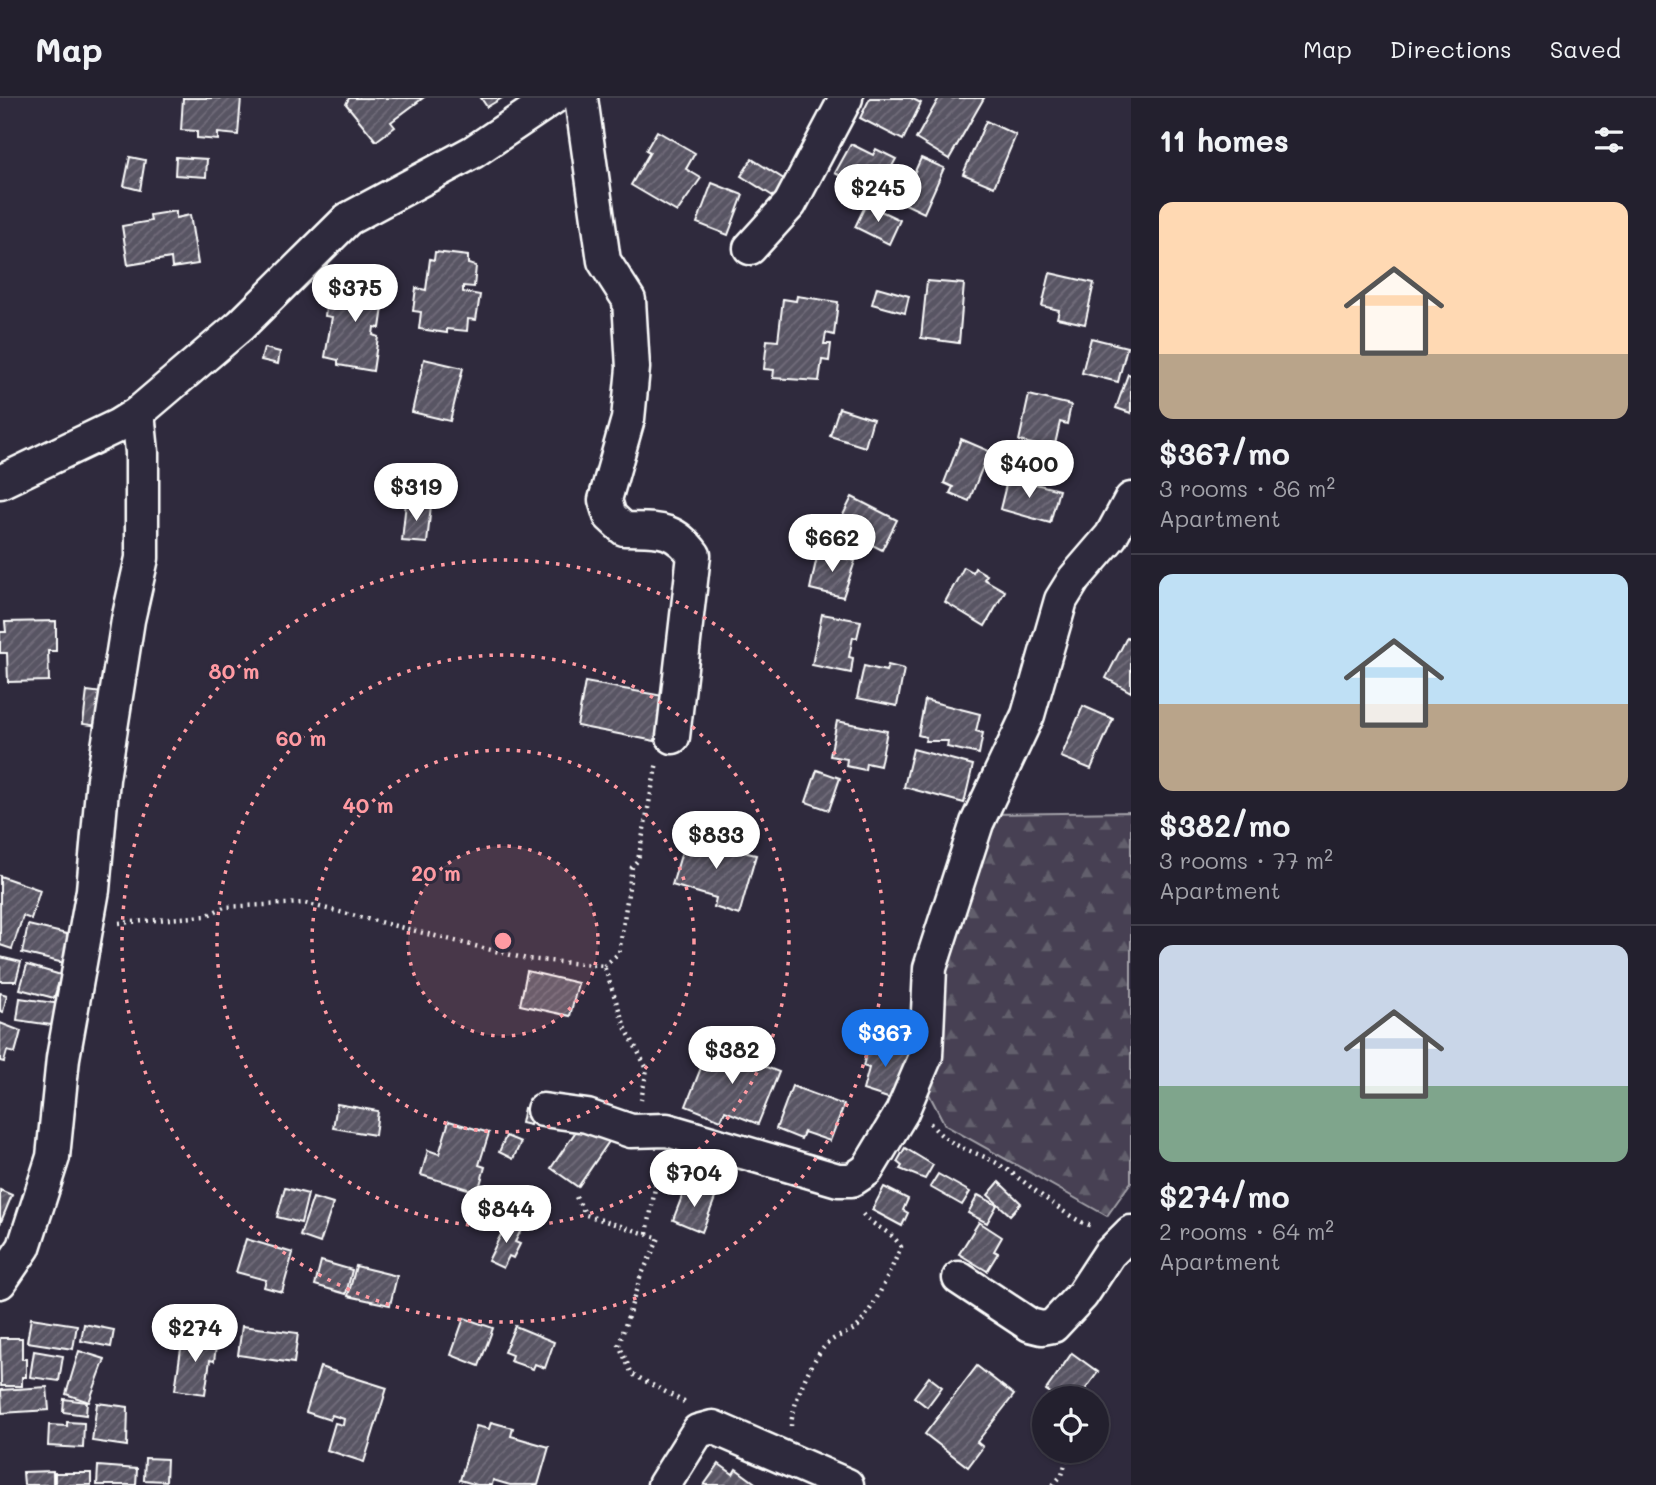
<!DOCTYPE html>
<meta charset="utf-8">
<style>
:root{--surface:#23202e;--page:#2f2d3a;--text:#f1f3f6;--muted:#a3a3aa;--line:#403e4a;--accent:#1a73e8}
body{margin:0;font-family:Mali,sans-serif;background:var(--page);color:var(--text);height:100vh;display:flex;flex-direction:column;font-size:26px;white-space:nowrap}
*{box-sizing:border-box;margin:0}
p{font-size:23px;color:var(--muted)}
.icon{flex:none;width:38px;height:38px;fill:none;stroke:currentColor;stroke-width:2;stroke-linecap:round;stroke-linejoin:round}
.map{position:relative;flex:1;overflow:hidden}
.drawer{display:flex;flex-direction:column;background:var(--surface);width:525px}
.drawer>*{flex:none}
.fabs{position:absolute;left:1032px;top:1288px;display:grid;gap:14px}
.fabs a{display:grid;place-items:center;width:77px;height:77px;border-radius:50%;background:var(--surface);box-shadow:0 2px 5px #0004,0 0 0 2px var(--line);font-size:35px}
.price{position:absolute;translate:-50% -60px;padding:0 16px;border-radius:24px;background:#fff;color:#222;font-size:23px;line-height:46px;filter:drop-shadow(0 2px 4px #0008)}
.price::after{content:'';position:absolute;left:50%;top:42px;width:21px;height:16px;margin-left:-10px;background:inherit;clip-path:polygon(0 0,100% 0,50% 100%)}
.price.selected{background:var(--accent);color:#fff}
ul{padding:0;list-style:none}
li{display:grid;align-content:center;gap:14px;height:371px;padding:0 28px}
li+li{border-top:2px solid var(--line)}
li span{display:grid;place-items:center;height:217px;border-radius:14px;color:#555}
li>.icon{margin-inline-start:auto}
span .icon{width:126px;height:126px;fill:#fffc;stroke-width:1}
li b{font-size:30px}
h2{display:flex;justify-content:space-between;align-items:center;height:84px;padding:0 28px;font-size:30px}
header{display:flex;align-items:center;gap:42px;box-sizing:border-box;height:98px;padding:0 35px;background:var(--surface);border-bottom:2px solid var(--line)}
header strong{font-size:33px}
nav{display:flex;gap:38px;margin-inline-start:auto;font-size:24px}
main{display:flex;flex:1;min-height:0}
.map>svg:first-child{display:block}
</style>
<header>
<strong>Map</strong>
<nav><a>Map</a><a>Directions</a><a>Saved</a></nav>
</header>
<main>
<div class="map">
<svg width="1131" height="1387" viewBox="0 0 1131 1387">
<defs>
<pattern id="forest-firs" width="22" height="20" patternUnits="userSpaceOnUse" patternTransform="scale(1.75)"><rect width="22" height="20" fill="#464152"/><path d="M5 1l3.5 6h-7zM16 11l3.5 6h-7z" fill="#625e6c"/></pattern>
<pattern id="building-hatch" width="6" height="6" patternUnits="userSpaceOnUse" patternTransform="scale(1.75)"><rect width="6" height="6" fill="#595564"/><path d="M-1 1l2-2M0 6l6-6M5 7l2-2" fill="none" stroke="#726e7b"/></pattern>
</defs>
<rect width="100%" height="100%" fill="#2f2a3d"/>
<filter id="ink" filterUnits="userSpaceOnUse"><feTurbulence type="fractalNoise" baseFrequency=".0143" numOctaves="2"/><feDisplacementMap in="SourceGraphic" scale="14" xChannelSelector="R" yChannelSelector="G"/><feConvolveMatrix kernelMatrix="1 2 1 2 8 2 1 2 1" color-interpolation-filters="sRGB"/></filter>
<g filter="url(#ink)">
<path fill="url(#forest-firs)" stroke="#a2a0a8" stroke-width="2" d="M1131,714V1084L1107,1118L945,1027L929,996L940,871L993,716Z"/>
<g fill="url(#building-hatch)" stroke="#fff" stroke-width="2">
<path d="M183,0H241L238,37L218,35V42L197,40V33L181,32Z"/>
<path d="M349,0H423L391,24L395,29L376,43L346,6Z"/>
<path d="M481,0H502L487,9Z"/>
<path d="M870,0H911L921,5L903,42L860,20Z"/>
<path d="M939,0H984L949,61L916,41Z"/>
<path d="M986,23L1016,37L994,89L963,76Z"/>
<path d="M657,33L695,55L686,71L701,80L677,114L631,87L650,54L646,52Z"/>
<path d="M851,46L873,57L876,51L896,61L876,97L835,75Z"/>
<path d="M130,59L145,62L140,92L124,88Z"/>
<path d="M176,59L207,61L206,79L175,77Z"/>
<path d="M921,60L944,70L924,115L901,104Z"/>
<path d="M752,61L787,83L776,100L741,78Z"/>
<path d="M712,85L743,97L728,137L697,125Z"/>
<path d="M866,106L900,122L889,146L855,129Z"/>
<path d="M176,113V120L190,117L198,166L172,170L171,160L128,167L122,128L151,123L150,117Z"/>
<path d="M435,154L468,158V166L476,168L474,189L463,188V194L480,197L476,222L468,221L467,233L447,231V235L419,231L421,214L413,213L416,190L426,192L430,161L434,162Z"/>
<path d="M1050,175L1094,185L1085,226L1057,220L1059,212L1042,208Z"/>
<path d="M338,181L386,189L380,230L374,229L373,237L378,239L373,273L338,267V262L325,259L332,219L325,218L327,202L334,203Z"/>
<path d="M927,183L964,186L959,245L921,240Z"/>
<path d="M877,189L909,198L905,215L872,206Z"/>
<path d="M797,198L838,204L834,237L826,235L824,246H831L829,263L822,262L819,283L773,280L774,272L764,271L767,242L778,243L783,201L796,203Z"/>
<path d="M1091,240L1127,249L1118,284L1082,275Z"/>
<path d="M264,250L280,254L278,266L261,262Z"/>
<path d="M424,261L463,270L450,323L412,314Z"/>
<path d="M1128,276L1131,277V315L1116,310Z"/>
<path d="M1029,297L1071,307L1067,326L1060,324L1054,351L1019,343Z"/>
<path d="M839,310L873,321L865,349L830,338Z"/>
<path d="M961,341L989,353L969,403L950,395L953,389L944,385Z"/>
<path d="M1008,379L1059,392L1050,425L1000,411Z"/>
<path d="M852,399L897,422L882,452L837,429Z"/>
<path d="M406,404L431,407L427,445L402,443Z"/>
<path d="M818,454L855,463L843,499L810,491Z"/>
<path d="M964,469L973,474L975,470L987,477L984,481L1005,493L985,528L945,504Z"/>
<path d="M822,516L861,523L857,540L853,539L849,559L853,560L851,575L812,567Z"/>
<path d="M56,523V553H48L49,583L8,584L7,555H0V534H6L5,524Z"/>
<path d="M1127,539L1131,541V594L1106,580Z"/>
<path d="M888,567L904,571L897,608L857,600L864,568L886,573Z"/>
<path d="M585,584L663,598L655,643L577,628Z"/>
<path d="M87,593L103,595L99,628L83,626Z"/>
<path d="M925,602L980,616L976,633L983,635L979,656L947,649L948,643H925L926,639L918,637Z"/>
<path d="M1083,608L1113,621L1091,671L1061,659Z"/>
<path d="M837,623L887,633L880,668L866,665L865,672L846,668L847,661L830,658Z"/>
<path d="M913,651L973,667L964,705L904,689Z"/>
<path d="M817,672L840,680L829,712L806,704Z"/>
<path d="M687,737L725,748L727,740L750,747L747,755L756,757L739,817L714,809L716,800L672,787Z"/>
<path d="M0,778L40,792L31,821L23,818L12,851L0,847Z"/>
<path d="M28,827L71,837L64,865L22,855Z"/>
<path d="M0,859L21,864L16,883H0Z"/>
<path d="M27,867L61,877L54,900L20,891Z"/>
<path d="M527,873L578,885L570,918L520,907Z"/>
<path d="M0,895L7,897L3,914L0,913Z"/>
<path d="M20,900L61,906L58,928L17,922Z"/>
<path d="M0,925L21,933L15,955L7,953L4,964L0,963Z"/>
<path d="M878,942L909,952L894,1002L863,992L869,970L863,968L867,954L874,956Z"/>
<path d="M710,947L779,974L758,1026L725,1013L721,1022L686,1008Z"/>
<path d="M792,988L844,1007L830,1043L804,1034L801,1041L776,1031Z"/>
<path d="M337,1006L378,1013L375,1037L333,1030Z"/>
<path d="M524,1010L534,1012L530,1027L521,1025Z"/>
<path d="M449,1023L489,1035L479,1067L485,1069L478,1094L421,1077L428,1052L439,1056Z"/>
<path d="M583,1023L610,1042L578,1089L551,1070Z"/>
<path d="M506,1038L521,1044L513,1061L499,1054Z"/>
<path d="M905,1050L933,1067L925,1081L900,1071L902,1068L897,1064Z"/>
<path d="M938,1076L970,1094L962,1107L930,1089Z"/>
<path d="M999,1084L1021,1105L1010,1117L988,1097Z"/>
<path d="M686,1088L715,1100L702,1134L673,1122Z"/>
<path d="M884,1089L908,1101L903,1112L908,1115L902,1128L872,1112Z"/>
<path d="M285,1090L308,1096L301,1125L277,1119Z"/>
<path d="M0,1092L12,1097L0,1126Z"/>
<path d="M978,1097L997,1107L987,1125L968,1115Z"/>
<path d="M313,1100L333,1106L320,1145L300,1138Z"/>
<path d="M507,1124L522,1130L515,1144L520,1146L513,1160L509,1158L503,1170L488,1163Z"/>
<path d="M979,1124L1002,1139L994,1153L998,1155L987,1173L959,1156Z"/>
<path d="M246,1141L293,1155L282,1194L264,1189L266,1182L236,1174Z"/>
<path d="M321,1163L352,1172L346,1196L315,1187Z"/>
<path d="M356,1168L397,1178L390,1207L348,1198Z"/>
<path d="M31,1220L77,1227L73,1251L27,1244Z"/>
<path d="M464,1220L493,1230L479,1268L451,1257Z"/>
<path d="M84,1226L114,1232L111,1249L81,1243Z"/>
<path d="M242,1228L298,1235L294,1265L238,1257Z"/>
<path d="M515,1228L554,1244L545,1270L535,1266L533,1271L510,1263L512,1257L504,1254Z"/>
<path d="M183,1237L217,1242L214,1263L210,1262L205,1296L175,1292Z"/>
<path d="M0,1240H22V1261H26V1279H22V1288H1Z"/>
<path d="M34,1253L63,1258L59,1283L30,1279Z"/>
<path d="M79,1253L105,1261L89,1304L66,1296Z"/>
<path d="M1072,1255L1098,1274L1079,1300H1058L1046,1292Z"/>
<path d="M977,1268L1014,1297L977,1344L983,1349L968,1369L925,1336Z"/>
<path d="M320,1269L387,1290L364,1364L327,1352L335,1325L343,1327L344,1321L332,1317L330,1322L306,1314Z"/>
<path d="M929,1279L942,1289L927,1309L914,1299Z"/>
<path d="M47,1289L49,1312L2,1315L1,1292Z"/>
<path d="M64,1301L87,1304L86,1317L63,1314Z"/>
<path d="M97,1305L128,1309L127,1348L92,1343Z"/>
<path d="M67,1324L84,1325L83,1350L48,1348L49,1327L67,1328Z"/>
<path d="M491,1324L513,1330L511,1338L549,1349L538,1387H510L493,1382L492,1387H477L460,1382L476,1328L489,1331Z"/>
<path d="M145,1360L167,1361L166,1383L144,1382Z"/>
<path d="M719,1366L733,1376L736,1371L758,1387H704Z"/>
<path d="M98,1368L137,1371L136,1387H97Z"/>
<path d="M53,1373V1387H24L23,1374Z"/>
<rect x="55" y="1375" width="36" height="12"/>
</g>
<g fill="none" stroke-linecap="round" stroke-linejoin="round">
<defs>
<g id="minor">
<path d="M581,0L604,163L629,202L633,270L628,321L605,402L610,418L624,431C657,432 673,428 694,457L673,639"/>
<path d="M750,150L790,106L846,0"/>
<path d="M0,384L117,328L138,315L241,227L348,121L473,54L553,0"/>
<path d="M543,1012L587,1018L631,1033L667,1032L838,1082H852L867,1072L902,1014L926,958L930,870L977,725L1028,617L1061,502L1074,481L1111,438L1131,401"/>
<path d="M959,1180L1030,1227L1042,1230L1053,1228L1082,1197L1109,1156L1131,1134"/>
<path d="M0,1184L24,1149L53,1059L63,960L93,792L103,681L128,522L142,460V354L138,315"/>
<path d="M664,1387L698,1333L713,1329L847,1387"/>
</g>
</defs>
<use href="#minor" stroke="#fff" stroke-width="37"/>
<g stroke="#fff" stroke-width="4.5" stroke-dasharray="2 5" stroke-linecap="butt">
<path d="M119,825L206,818L224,809L304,805L527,861L604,868L625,929L647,971L641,1002"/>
<path d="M604,868L619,855L632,769L638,762L657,664"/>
<path d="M930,1025C949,1049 967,1050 993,1063C1020,1077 1065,1121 1092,1128"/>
<path d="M576,1099L586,1117L659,1140L640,1180L619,1247L632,1276L686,1305"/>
<path d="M647,1136L658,1073L654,1061"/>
<path d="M791,1328C792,1306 813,1254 832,1242C841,1236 854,1234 860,1226C878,1202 889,1176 901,1149C891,1131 870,1129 860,1112"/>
<path d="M1053,1387L1062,1377L1069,1353"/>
</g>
<use href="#minor" stroke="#2f2a3d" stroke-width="32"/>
</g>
</g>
<circle cx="503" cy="843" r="95" fill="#ff9aa2" fill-opacity=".12"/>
<g fill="none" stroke="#ff9aa2" stroke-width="3.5" stroke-dasharray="3.5 7">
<circle cx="503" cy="843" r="95"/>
<circle cx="503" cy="843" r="191"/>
<circle cx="503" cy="843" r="286"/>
<circle cx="503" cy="843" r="381"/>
</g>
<circle cx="503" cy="843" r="10" fill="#ff9aa2" stroke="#2f2a3d" stroke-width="3.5"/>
<g font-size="21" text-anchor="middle" font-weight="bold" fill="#ff9aa2" stroke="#2f2a3d" stroke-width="6" stroke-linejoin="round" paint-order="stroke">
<text x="234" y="581">80 m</text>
<text x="301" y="648">60 m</text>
<text x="368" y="715">40 m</text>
<text x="436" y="783">20 m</text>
</g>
</svg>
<div class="fabs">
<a><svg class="icon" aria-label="locate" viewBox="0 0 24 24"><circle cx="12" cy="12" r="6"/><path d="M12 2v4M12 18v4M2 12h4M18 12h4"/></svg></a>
</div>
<b class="price" style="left:878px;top:126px">$245</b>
<b class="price" style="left:355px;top:226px">$375</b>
<b class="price" style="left:1029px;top:402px">$400</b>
<b class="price" style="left:416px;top:425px">$319</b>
<b class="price" style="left:832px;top:476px">$662</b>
<b class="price" style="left:716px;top:773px">$833</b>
<b class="price selected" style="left:885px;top:971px">$367</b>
<b class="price" style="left:732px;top:988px">$382</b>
<b class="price" style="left:694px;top:1111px">$704</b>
<b class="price" style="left:506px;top:1147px">$844</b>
<b class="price" style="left:195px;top:1266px">$274</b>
</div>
<section class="drawer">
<h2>11 homes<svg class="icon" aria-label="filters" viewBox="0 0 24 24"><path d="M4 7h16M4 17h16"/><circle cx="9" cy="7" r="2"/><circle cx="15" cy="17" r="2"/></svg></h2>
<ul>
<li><span style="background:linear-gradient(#ffd9b3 70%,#b9a48a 0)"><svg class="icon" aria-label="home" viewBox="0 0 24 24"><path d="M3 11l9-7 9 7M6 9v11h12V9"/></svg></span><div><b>$367/mo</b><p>3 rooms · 86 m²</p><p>Apartment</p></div></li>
<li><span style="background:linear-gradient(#bfe0f5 60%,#b9a48a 0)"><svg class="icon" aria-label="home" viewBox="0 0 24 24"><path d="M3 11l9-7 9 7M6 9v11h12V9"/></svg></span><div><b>$382/mo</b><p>3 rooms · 77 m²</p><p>Apartment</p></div></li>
<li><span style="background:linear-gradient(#c9d6e8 65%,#7fa58c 0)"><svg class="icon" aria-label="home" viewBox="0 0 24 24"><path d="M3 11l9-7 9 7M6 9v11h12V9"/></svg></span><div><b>$274/mo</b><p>2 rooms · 64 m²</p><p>Apartment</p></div></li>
</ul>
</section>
</main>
